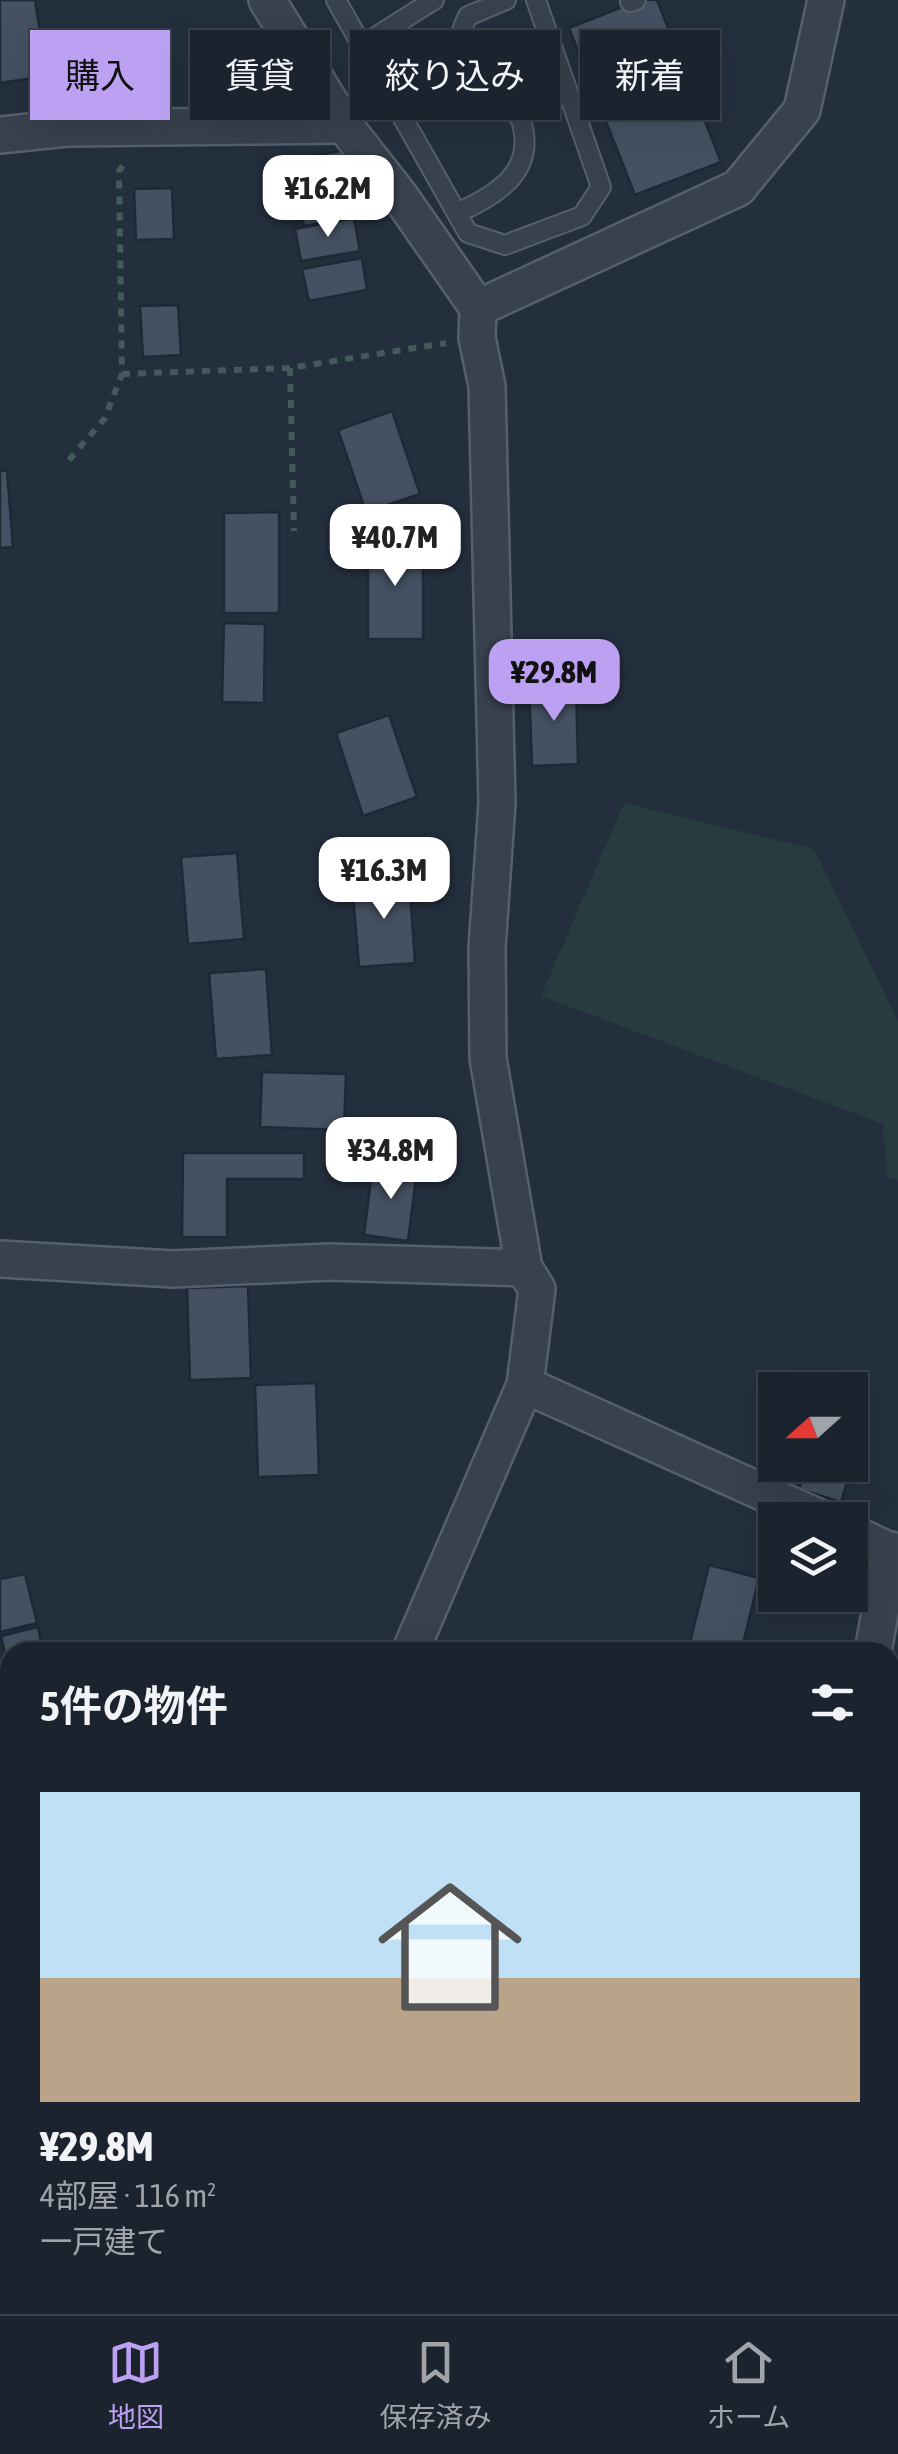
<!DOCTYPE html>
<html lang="ja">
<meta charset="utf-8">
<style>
:root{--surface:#1b232e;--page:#242b36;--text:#f1f3f6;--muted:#a0a4aa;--line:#39404a;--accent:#bca0f2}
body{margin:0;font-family:"Asap Condensed","Noto Sans JP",sans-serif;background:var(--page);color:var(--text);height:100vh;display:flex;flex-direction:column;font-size:38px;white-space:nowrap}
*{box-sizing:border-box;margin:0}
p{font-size:32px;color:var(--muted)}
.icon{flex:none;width:55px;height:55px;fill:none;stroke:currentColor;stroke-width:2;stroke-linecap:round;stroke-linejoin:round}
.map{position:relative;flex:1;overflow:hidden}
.panel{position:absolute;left:0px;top:1642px;width:900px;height:672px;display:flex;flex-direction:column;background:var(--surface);border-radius:30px 30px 0 0;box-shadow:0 10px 40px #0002,0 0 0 2px var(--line)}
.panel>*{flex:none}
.banner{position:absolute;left:30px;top:30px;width:840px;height:90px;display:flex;gap:20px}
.needle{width:65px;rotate:249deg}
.controls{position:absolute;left:758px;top:1372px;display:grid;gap:20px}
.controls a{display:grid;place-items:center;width:110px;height:110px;border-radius:0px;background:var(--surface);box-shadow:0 10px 40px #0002,0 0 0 2px var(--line);font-size:50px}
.price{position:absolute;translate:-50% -85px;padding:0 22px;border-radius:20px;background:#fff;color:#222;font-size:32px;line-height:65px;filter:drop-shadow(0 2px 5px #0008)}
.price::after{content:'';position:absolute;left:50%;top:60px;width:30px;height:22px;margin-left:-15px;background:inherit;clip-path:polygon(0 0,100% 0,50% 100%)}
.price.selected{background:var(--accent);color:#111}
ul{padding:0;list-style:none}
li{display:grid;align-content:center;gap:20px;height:530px;padding:0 40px}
li span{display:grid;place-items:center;height:310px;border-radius:0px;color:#555}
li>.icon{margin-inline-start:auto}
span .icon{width:180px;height:180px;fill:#fffc;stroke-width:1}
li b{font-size:42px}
h2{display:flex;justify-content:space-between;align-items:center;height:120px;padding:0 40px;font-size:42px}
.tag{padding:0 35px;border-radius:0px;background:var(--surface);box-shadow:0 10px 40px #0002,0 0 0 2px var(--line);font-size:35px;line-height:90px}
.tag.selected{background:var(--accent);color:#111}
.tabs{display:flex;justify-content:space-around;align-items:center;height:140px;border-top:2px solid var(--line);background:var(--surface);font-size:28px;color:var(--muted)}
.tabs a{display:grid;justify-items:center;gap:5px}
.tabs .selected{color:var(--accent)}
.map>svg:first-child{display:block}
</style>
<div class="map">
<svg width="898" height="2314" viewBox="0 0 898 2314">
<rect width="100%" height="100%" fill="#242f3e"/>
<path fill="#263c3f" d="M624,803L814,849L898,1021V1181L887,1177L883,1124L541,996Z"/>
<g fill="#455162" stroke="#1f2835" stroke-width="2.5">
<path d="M0,0H35L47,76L0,83Z"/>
<path d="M640,0H657L721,162L635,195L569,28Z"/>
<path d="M351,149L357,181L298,192L292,160Z"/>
<path d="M358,184L363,215L304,226L298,194Z"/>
<path d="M172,188L174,239L136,240L134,189Z"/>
<path d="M354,218L360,251L301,261L295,229Z"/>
<path d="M362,258L367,290L309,301L302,269Z"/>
<path d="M178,305L181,355L143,357L140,306Z"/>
<path d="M392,411L420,494L366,512L338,430Z"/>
<path d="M7,470L13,547L0,548V471Z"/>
<path d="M279,512V613H224V513Z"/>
<rect x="368" y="539" width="55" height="100"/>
<path d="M224,623L265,624L264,703L222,702Z"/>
<path d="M576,682L578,764L532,766L529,683Z"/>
<path d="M389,715L417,797L363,816L336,733Z"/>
<path d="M237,853L244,939L188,944L181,857Z"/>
<path d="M409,876L415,963L359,967L352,881Z"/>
<path d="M266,969L272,1055L216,1059L209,973Z"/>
<path d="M262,1072L346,1074L344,1130L260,1127Z"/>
<path d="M183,1153H304V1179H227V1237H182Z"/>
<path d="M373,1164L417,1170L408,1241L364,1235Z"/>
<path d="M248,1286L251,1378L190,1380L187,1288Z"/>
<path d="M316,1383L319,1475L258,1477L255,1385Z"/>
<path d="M850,1437L860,1440L841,1502L799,1489L807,1465H850Z"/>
<path d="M709,1565L759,1578L741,1652L688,1651Z"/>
<path d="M25,1574L37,1623L0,1632V1579Z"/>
<path d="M38,1627L43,1652H10V1676L1,1636Z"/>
<rect x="890" y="2220" width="8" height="37"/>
<path d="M850,2305H889V2311L850,2314Z"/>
</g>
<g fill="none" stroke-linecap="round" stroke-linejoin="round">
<defs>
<g id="lane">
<path d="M336,0L468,233L505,245L582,216L601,187L536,0"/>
<path d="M630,2L636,0"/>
<path d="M361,46L434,0"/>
<path d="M457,213C500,194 538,169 520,117C507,106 498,104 485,96C455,81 454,42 468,16L506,0"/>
</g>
<g id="street">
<path d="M267,0L344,125L399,195L478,308L477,338L487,386L497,803L487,948L488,1058L524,1268L537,1289L525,1385L410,1652"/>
<path d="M0,135L67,128L344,125"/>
<path d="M478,308L738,188L802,110L826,0"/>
<path d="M0,1259L173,1269L330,1262L524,1268"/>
<path d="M525,1385L824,1520"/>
<path d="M850,1532L898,1555"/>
<path d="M873,1652L891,1550"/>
<path d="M0,1783L10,1799"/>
<path d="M0,1859H10"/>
<path d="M890,2145L898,2144"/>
<path d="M261,2314L262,2305"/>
<path d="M536,2314L539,2305"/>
</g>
</defs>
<use href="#lane" stroke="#565f6c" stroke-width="22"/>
<use href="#street" stroke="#565f6c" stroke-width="40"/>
<g stroke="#44595c" stroke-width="6" stroke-dasharray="8 8" stroke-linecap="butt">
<path d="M290,368L294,531"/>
<path d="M122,374L290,368L446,343"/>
<path d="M69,460L105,418L122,374L119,171L126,161"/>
</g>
<use href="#lane" stroke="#38414e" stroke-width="18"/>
<use href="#street" stroke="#38414e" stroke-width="35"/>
</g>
</svg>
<div class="controls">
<a><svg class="needle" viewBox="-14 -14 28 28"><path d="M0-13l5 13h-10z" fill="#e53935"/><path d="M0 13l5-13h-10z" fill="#a0a4aa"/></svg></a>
<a><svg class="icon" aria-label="layers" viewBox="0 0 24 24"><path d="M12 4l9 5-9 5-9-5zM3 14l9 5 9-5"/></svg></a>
</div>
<b class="price" style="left:328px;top:240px">¥16.2M</b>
<b class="price" style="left:395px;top:589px">¥40.7M</b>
<b class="price selected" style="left:554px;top:724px">¥29.8M</b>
<b class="price" style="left:384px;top:922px">¥16.3M</b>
<b class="price" style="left:391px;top:1202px">¥34.8M</b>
<div class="banner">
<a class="tag selected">購入</a>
<a class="tag">賃貸</a>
<a class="tag">絞り込み</a>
<a class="tag">新着</a>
</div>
<section class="panel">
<h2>5件の物件<svg class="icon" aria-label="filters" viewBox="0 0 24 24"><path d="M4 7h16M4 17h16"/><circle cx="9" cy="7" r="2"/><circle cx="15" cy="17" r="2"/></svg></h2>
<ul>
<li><span style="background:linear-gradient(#bfe0f5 60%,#b9a48a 0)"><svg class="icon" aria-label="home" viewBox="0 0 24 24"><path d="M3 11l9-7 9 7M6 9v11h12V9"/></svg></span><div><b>¥29.8M</b><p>4部屋 · 116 m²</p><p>一戸建て</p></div></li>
</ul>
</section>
</div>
<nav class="tabs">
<a class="selected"><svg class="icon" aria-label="map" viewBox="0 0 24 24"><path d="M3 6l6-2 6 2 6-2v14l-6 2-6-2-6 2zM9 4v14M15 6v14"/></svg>地図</a>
<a><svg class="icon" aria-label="saved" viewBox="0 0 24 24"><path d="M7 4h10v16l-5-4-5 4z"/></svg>保存済み</a>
<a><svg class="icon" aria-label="home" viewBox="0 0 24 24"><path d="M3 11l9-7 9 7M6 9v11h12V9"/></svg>ホーム</a>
</nav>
